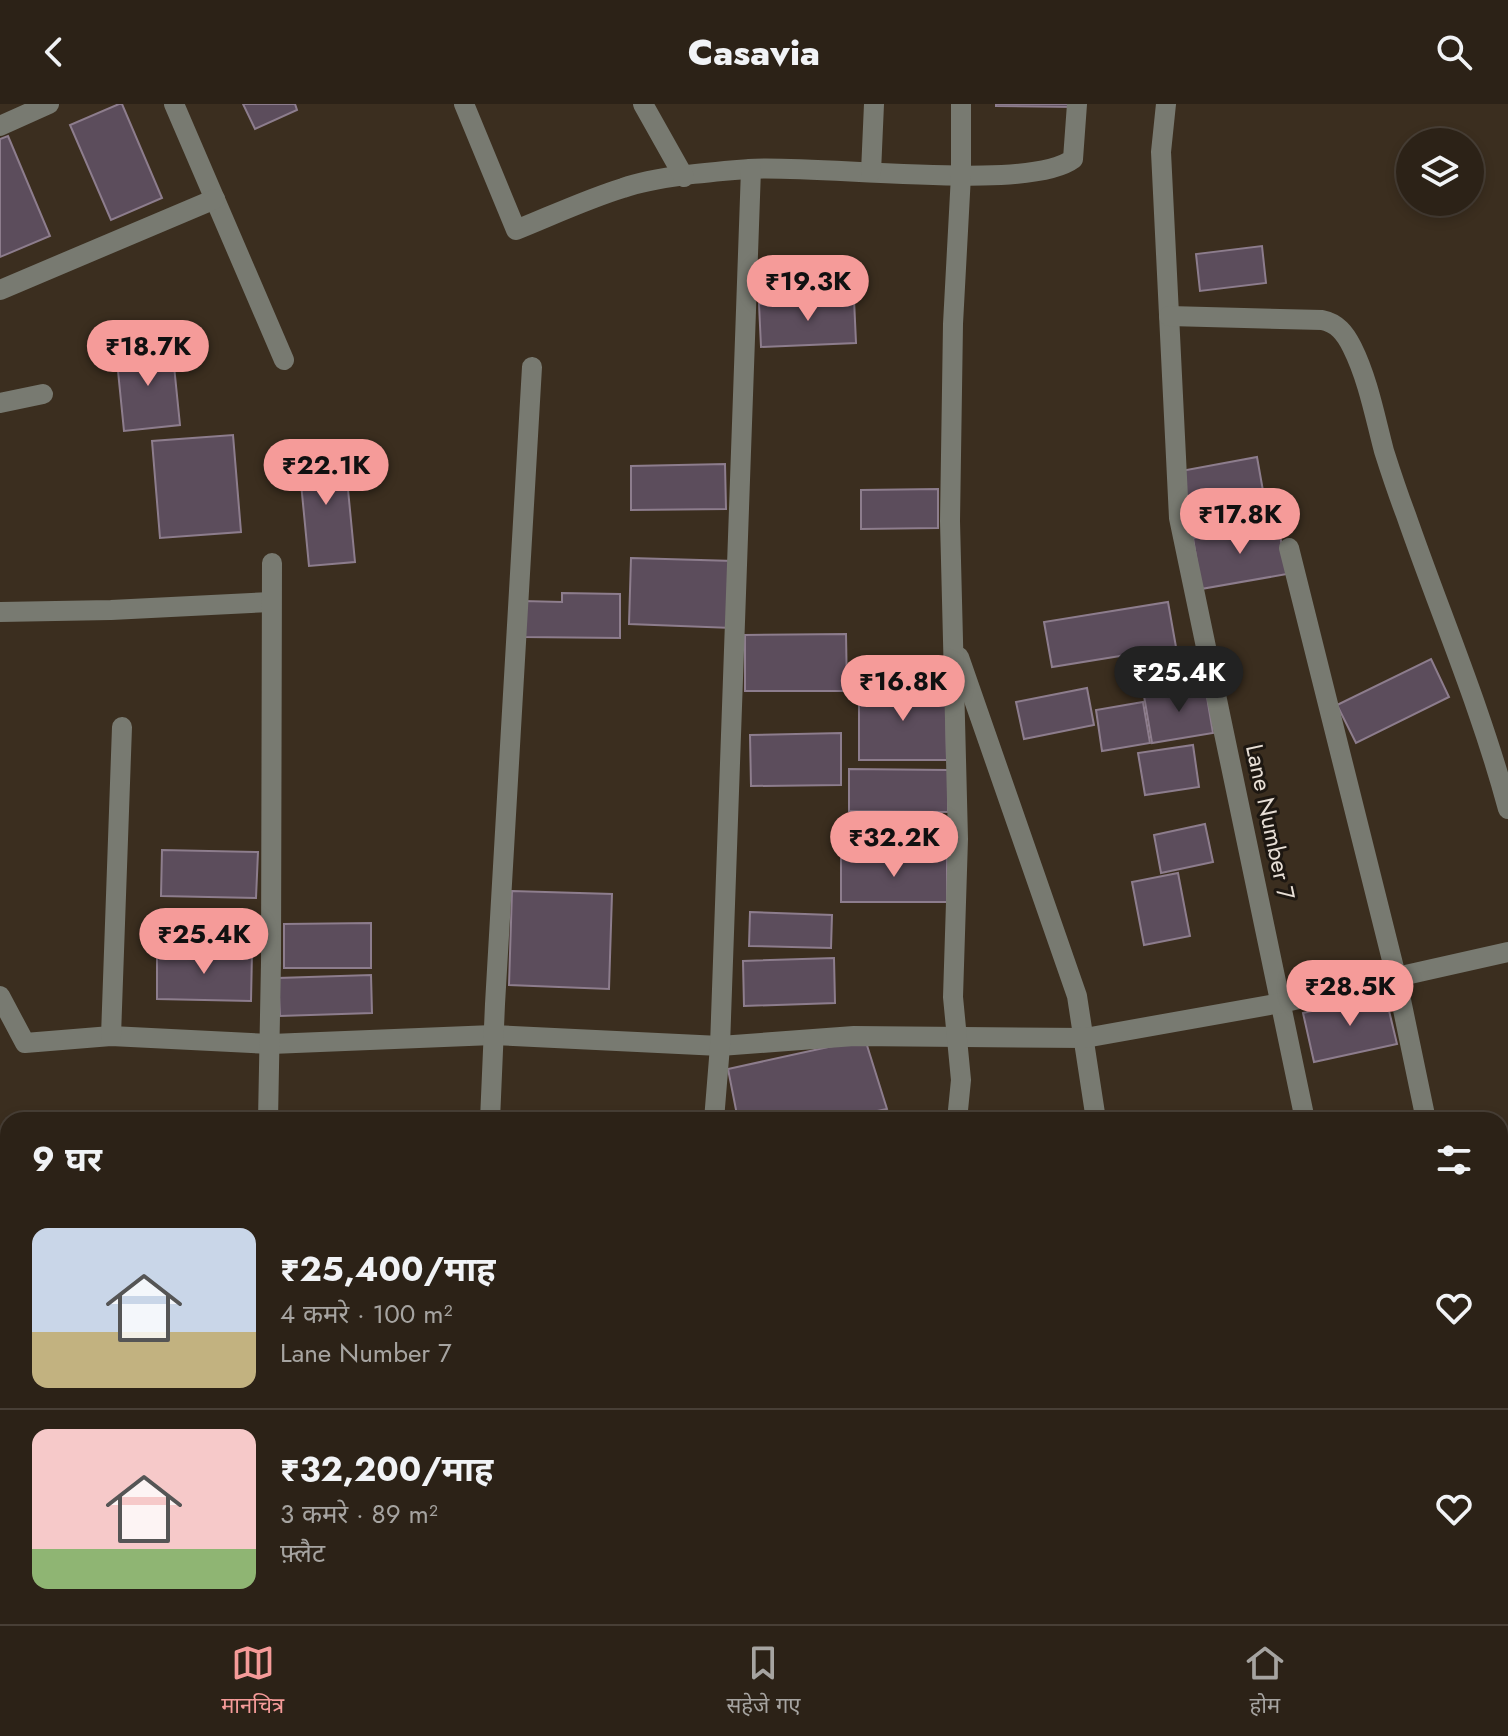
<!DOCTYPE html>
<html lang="hi">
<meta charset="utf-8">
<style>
:root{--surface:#2c2217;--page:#342a20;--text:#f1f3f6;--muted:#a6a4a1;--line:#483f36;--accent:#f59b99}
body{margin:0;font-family:Jost,"Noto Sans Devanagari",sans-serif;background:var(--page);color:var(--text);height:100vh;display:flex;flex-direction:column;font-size:30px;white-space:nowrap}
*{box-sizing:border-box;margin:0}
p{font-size:26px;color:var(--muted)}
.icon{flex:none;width:44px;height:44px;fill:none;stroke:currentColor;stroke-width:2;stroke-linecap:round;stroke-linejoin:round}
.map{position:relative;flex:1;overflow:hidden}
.side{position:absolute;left:0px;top:1008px;width:1508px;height:512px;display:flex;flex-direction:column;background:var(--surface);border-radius:24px 24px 0 0;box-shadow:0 4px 12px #0003,0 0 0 2px var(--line)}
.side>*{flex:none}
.fabs{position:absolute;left:1396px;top:24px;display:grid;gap:16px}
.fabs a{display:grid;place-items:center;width:88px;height:88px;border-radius:50%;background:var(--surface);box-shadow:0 4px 12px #0003,0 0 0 2px var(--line);font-size:40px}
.price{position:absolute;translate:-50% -68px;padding:0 18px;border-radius:28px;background:var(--accent);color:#111;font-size:26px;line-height:52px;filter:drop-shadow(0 2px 4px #0008)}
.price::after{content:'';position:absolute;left:50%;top:48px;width:24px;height:18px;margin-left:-12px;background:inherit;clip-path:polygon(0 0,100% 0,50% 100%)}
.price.active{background:#222;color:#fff}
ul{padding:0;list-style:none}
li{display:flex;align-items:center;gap:24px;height:200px;padding:0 32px}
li+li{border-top:2px solid var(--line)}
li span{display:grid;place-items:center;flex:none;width:224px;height:160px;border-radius:16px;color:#555}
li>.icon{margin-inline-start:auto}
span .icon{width:96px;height:96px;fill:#fffc;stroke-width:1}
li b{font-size:34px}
h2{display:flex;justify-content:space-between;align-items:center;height:96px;padding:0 32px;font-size:34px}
header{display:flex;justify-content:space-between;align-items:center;height:104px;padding:0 32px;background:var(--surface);font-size:36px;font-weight:800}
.menu{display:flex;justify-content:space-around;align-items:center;height:112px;border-top:2px solid var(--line);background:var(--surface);font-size:22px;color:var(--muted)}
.menu a{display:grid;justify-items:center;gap:4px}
.menu .active{color:var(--accent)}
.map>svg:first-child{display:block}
</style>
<header><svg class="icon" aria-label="back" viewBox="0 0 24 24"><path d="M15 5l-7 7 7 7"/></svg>Casavia<svg class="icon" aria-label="search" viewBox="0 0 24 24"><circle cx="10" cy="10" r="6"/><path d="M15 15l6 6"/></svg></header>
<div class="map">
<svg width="1508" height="1520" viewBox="0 0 1508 1520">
<defs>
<pattern id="park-tufts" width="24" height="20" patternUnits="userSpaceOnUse" patternTransform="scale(2)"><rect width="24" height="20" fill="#4a503e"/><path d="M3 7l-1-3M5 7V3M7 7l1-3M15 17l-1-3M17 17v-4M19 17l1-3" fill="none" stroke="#646959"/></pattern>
</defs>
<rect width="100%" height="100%" fill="#3b2e1f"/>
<path fill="url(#park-tufts)" d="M50,1512H434L430,1520H45Z"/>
<g fill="#5c4d5c" stroke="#8d7d8d" stroke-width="2">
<path d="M119,0H122L162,94L111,116L70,21Z"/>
<path d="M243,0H295L297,6L255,25Z"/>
<path d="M996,0H1075V3L996,2Z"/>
<path d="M8,32L50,132L0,153V35Z"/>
<path d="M1262,142L1266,179L1200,187L1196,150Z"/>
<path d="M854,195L856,239L761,243L759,200Z"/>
<path d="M172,242L180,321L124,327L116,247Z"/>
<path d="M233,331L241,428L160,434L152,337Z"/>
<path d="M344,344L355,458L309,462L298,348Z"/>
<path d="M1257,353L1265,398L1189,412L1181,367Z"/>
<path d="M725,360L726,405L631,406V362Z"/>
<path d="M938,385V424L861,425V386Z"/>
<path d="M1278,420L1287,470L1201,485L1193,434Z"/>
<path d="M631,454L734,457L732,524L629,520Z"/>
<path d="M562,489L620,490V534L524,533V497L562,498Z"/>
<path d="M1168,498L1176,543L1052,563L1044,518Z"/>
<path d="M846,530L847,587H745V531Z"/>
<path d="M1431,555L1449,593L1356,639L1337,601Z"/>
<path d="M1205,581L1213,629L1152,639L1144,592Z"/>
<path d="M859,582L946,583L947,656H859Z"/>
<path d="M1087,584L1094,621L1024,635L1016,598Z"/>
<path d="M1143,598L1150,639L1102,647L1096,606Z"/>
<path d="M841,629V681L751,682L750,631Z"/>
<path d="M1193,641L1199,683L1145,691L1138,649Z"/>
<path d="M849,665L948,666V708L849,707Z"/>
<path d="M844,713L949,715V749L844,747Z"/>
<path d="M1205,720L1213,758L1161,769L1154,731Z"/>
<path d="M162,746L258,748L256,794L161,792Z"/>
<rect x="841" y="752" width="106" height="46"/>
<path d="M1178,769L1190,832L1144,841L1132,778Z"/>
<path d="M512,787L612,790L609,885L509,881Z"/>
<path d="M750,808L832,811L831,844L749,842Z"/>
<path d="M371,819V864H284V820Z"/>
<path d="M157,847L252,848L251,897L157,895Z"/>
<path d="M834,854L835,899L744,902L743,857Z"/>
<path d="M371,871L372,909L280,912L278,874Z"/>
<path d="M1385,890L1397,940L1314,958L1303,909Z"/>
<path d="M865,935L887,1005L833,1016H738L728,965Z"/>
</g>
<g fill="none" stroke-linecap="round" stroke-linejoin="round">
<g stroke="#787a71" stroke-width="20">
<path d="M174,0L284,256"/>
<path d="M464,0L516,126C551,112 587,95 623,84C657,72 712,68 749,65C816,60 1028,89 1073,55L1077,0"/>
<path d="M643,0L684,73"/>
<path d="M1166,0L1161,48L1179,414L1305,1016"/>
<path d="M0,22L49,0"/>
<path d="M871,68L874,0"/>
<path d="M0,186L215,95"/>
<path d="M1169,212L1322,216C1337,219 1345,229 1352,243C1368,275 1375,313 1384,347C1391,369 1398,390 1406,411C1440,509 1481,604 1508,705"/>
<path d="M0,299L43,290"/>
<path d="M1289,444L1396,872L1426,1016"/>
<path d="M0,508L111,506L271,498"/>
<path d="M959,553L1077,892L1096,1016"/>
<path d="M0,892L25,939L111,932L271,940L493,931L720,942L854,932L1085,934L1281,899L1508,848"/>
<path d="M111,932L122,623"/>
<path d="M268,1016L271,859L272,459"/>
<path d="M490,1016L495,900L532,263"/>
<path d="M714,1016L720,942L751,65"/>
<path d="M957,1016L961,976L953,893L958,735L950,417L953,220L961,71V0"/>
<path d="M0,1249L8,1253"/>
<path d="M1500,1344L1508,1343"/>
<path d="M0,1474L8,1460"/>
<path d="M1173,1512L1175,1520"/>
<path d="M1415,1512L1416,1520"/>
<path d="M463,1520L467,1512"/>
<path d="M943,1520V1512"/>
</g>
</g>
<g text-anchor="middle" stroke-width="6" stroke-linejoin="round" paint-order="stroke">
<g font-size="24" fill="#e8dfd6" stroke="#1d1711">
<text transform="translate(1270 718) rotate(78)" y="8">Lane Number 7</text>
</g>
</g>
</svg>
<div class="fabs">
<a><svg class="icon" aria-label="layers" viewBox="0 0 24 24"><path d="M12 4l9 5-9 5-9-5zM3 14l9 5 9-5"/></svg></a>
</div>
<b class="price" style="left:808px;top:219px">₹19.3K</b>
<b class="price" style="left:148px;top:284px">₹18.7K</b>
<b class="price" style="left:326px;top:403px">₹22.1K</b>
<b class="price" style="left:1240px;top:452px">₹17.8K</b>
<b class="price active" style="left:1179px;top:610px">₹25.4K</b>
<b class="price" style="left:903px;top:619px">₹16.8K</b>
<b class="price" style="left:894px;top:775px">₹32.2K</b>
<b class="price" style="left:204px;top:872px">₹25.4K</b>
<b class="price" style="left:1350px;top:924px">₹28.5K</b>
<section class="side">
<h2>9 घर<svg class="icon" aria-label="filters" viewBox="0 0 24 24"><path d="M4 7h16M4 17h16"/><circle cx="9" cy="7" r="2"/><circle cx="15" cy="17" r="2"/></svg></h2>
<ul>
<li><span style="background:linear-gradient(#c9d6e8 65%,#c2b280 0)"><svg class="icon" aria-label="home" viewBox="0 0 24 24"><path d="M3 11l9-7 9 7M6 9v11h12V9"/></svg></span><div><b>₹25,400/माह</b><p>4 कमरे · 100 m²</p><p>Lane Number 7</p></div><svg class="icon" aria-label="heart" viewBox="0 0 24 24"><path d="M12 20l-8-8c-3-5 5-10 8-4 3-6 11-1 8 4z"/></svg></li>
<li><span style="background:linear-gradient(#f6c9c9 75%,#8fb573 0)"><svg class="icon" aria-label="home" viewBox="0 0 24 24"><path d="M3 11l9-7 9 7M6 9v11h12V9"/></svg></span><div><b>₹32,200/माह</b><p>3 कमरे · 89 m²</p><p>फ़्लैट</p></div><svg class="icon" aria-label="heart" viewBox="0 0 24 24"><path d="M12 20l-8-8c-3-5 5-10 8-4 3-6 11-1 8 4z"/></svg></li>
</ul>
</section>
</div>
<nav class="menu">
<a class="active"><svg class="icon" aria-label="map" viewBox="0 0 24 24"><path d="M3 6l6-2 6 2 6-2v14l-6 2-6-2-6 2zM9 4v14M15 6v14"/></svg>मानचित्र</a>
<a><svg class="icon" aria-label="saved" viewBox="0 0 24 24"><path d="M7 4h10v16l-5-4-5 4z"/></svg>सहेजे गए</a>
<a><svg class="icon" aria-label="home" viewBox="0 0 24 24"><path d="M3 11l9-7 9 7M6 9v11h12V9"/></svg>होम</a>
</nav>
